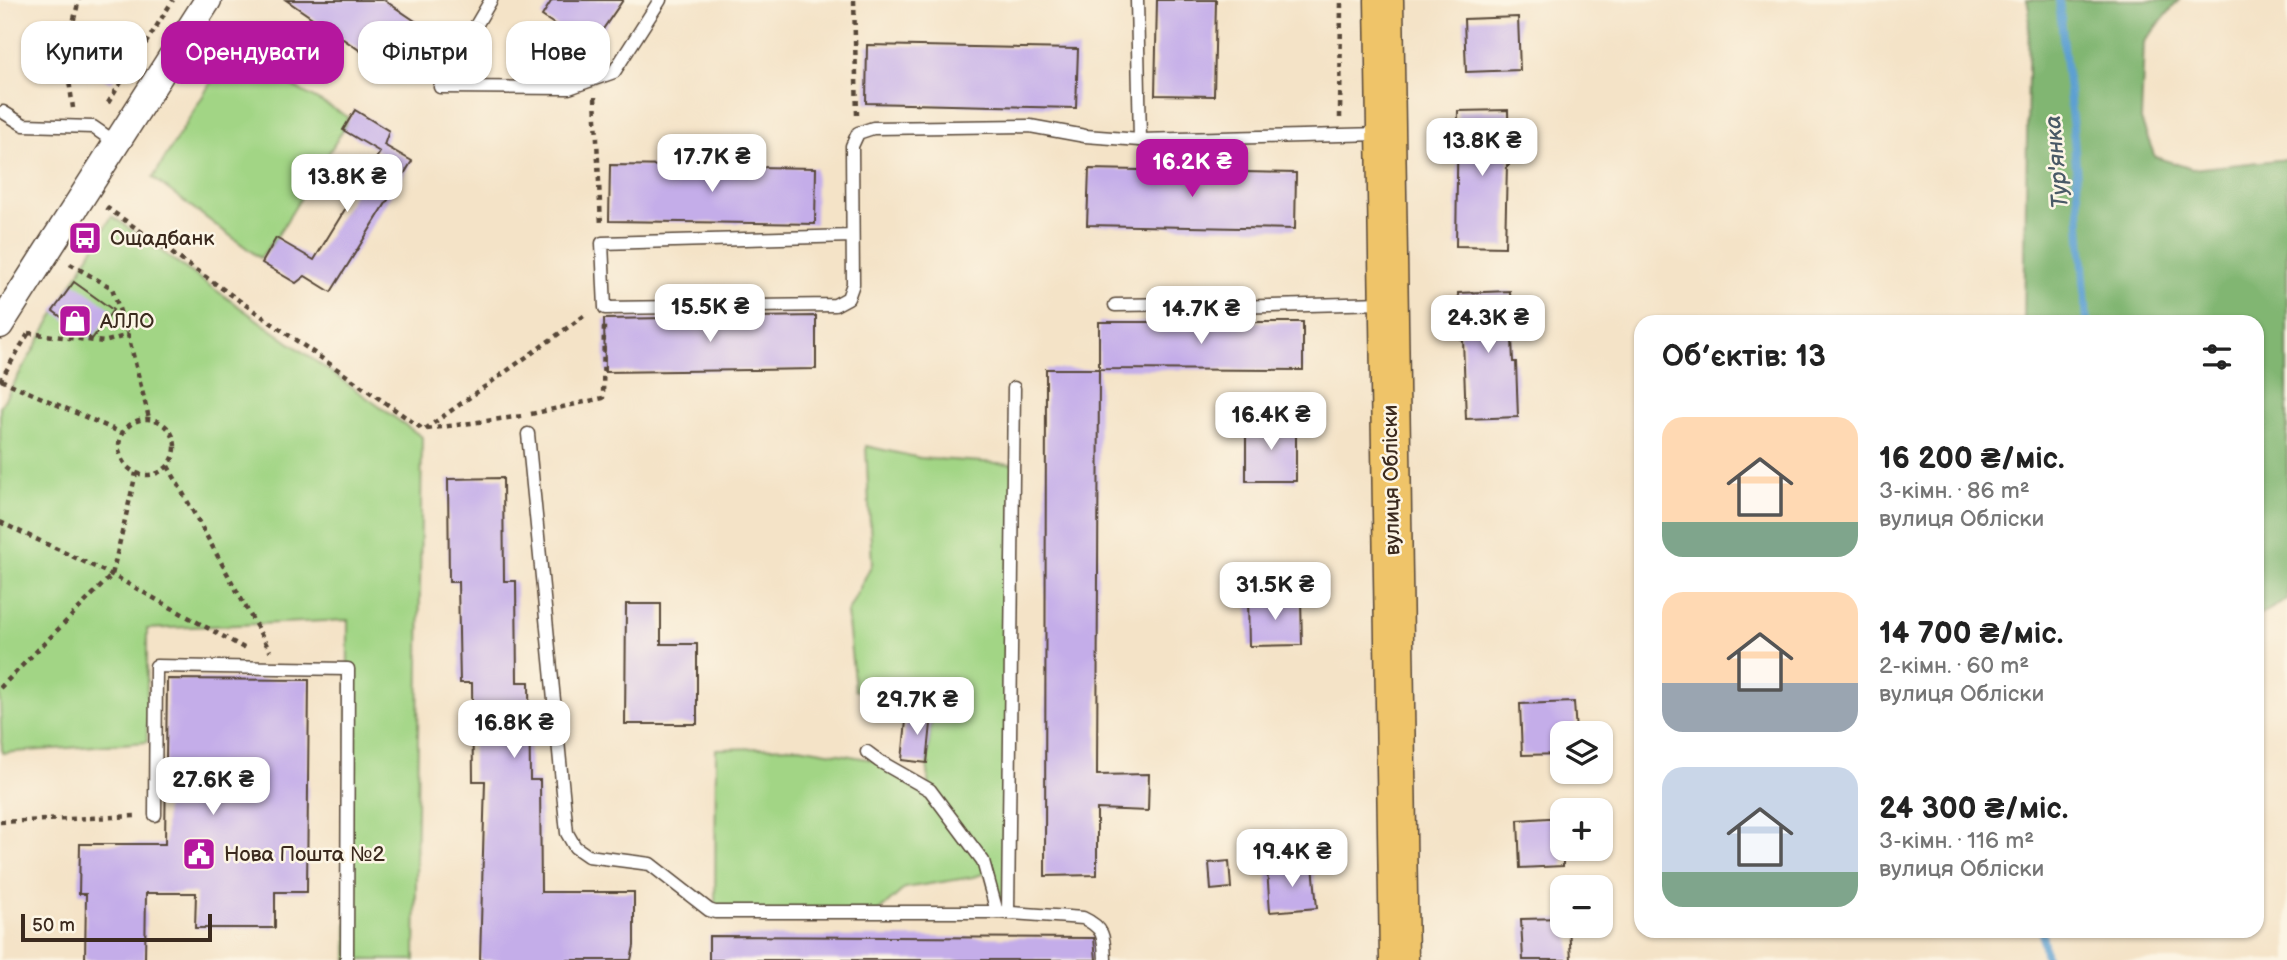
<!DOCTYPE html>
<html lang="uk">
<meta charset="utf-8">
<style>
:root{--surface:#fff;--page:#f6f6f6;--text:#222;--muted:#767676;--accent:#b5179e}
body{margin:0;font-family:"Balsamiq Sans",sans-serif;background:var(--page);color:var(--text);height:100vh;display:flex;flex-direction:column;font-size:26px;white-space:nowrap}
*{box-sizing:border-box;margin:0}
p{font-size:23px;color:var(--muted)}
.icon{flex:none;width:38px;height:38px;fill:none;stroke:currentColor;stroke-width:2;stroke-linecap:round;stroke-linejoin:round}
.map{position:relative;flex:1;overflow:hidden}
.details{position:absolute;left:1634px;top:315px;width:630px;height:623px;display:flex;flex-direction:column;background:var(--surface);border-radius:21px;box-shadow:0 2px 5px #0004}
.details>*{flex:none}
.top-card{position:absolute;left:21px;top:21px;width:665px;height:63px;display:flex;gap:14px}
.controls{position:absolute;left:1550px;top:721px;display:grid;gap:14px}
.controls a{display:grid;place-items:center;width:63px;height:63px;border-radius:14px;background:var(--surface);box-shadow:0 2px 5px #0004;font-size:35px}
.scale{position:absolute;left:21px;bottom:18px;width:191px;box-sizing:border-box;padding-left:7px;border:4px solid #3b2a1e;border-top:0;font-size:19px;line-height:24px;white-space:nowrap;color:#3b2a1e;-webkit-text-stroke:5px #fcf5e5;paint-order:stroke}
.price{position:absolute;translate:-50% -60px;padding:0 16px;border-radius:14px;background:#fff;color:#222;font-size:23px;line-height:46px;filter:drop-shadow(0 2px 4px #0008)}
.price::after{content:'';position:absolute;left:50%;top:42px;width:21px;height:16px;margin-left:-10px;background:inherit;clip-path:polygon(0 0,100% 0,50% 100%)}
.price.active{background:var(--accent);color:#fff}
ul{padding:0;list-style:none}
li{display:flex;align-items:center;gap:21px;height:175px;padding:0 28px}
li span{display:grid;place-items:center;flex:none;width:196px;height:140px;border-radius:21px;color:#555}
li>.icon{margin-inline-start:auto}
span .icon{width:84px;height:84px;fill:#fffc;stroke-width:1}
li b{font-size:30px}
h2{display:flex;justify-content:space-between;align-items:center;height:84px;padding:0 28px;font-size:30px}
.pill{padding:0 24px;border-radius:21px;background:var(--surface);box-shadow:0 2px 5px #0004;font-size:24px;line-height:63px}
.pill.active{background:var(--accent);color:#fff}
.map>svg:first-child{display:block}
</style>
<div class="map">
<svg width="2287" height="960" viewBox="0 0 2287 960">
<rect width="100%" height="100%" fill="#fcf5e5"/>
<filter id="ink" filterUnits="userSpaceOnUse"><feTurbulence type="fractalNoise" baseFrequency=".0143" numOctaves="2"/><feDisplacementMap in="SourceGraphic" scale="14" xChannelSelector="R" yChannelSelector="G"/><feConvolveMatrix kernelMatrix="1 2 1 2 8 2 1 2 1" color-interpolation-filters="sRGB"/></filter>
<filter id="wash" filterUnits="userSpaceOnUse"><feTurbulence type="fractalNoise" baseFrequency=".00686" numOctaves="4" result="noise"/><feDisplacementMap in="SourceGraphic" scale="28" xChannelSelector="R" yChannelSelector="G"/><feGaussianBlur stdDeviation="1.57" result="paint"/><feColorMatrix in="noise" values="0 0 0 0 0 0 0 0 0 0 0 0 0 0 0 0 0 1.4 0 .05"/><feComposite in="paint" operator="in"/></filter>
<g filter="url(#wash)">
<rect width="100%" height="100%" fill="#f4e3c7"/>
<g fill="#a2d585" stroke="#6e8052" stroke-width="2">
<path d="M230,51L348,117L343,130L276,238L260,258L153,178Z"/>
<path d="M112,216L422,437L415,960H347L348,620L147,629V742L2,753L0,701V407Z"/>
<path d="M866,446L920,458L1013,464L1008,913L997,912L986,873L973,877L905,888L878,912H715L716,749L799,747L879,761L930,789L927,763L932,714L907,711L855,690L847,613L872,564Z"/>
</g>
<path fill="#81b672" stroke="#5e7048" stroke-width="2" d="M2027,0H2179L2144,42L2141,120L2155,157L2192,169L2287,159V600L2258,616V322H2024L2029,9Z"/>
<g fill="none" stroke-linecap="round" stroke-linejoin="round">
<g stroke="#5da0d1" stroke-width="8">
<path d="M2059,0L2074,138L2087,322"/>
<path d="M2042,931L2046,960"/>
</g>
</g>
<g id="blocks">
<g fill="#c4ade9">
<path d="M286,0H384L424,27L393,73Z"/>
<path d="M552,0H623L590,48L542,16Z"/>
<path d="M1157,0H1216L1214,96L1155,95Z"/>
<path d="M1518,17L1520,70L1466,72L1464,19Z"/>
<path d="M93,33L129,53L111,83L76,62Z"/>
<path d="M867,45L1078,49L1076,108L866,103Z"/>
<path d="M355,110L389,131L384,145L412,161L331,292L305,276L296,283L262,263L276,238L314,260L380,152L343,130Z"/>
<path d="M1508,110L1509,165H1507L1505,247L1456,246L1458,111Z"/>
<path d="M610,165L816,168L815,224L609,221Z"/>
<path d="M1089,169L1296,173L1295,229L1087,225Z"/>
<path d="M74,282L113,310L92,339L53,311Z"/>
<path d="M1510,291L1513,362H1516L1518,417L1466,419L1463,340H1460L1458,293Z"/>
<path d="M816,316V369L605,372L604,319Z"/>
<path d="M1099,322H1303V370L1099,369Z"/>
<path d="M1046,369H1099L1097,775L1149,774L1148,811L1097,809V875L1045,876Z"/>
<rect x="1246" y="422" width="50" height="59"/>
<path d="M503,478L504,581H516L517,682H529L530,780H540L541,892H634V946L631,960H480L485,781H473L472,683H460L458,582H449L448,479Z"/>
<path d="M1248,598H1301L1302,645L1249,646Z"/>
<path d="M626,604H661V644H697V724H625Z"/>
<path d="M167,679L309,680L307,892H275V928H195L196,893H146L145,960H85L86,894H79L80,844H165Z"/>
<path d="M1574,702L1576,733H1563V754L1522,755L1520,704Z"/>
<path d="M907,711L932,714L927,763L902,760Z"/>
<path d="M1563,817V866L1520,868L1518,820Z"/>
<path d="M1229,861L1231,888L1211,890L1209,863Z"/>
<path d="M1313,865L1317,908L1270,912L1267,869Z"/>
<path d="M1563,918V926H1569L1571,960H1523L1521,919Z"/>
<path d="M709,936L1094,938L1096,960H709Z"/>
</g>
</g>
</g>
<g filter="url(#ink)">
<use href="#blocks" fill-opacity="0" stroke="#574637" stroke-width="2"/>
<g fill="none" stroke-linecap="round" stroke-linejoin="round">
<defs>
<g id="service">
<path d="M491,0L440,87L569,88L614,72L660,0"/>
<path d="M1137,0L1140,140"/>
<path d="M3,112L24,125L93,127L116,143"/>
<path d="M852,236L602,243L605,308L835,305L848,298L853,284L852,146L858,133L873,128L1030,126L1085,136L1140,140L1381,134"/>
<path d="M1115,305L1185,304L1229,307L1384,303"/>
<path d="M528,434L567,833L575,847L588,856L650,864L709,910L715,912H997L1083,918C1105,928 1104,938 1105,960"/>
<path d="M867,752L879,761L930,790L983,861L997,912"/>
<path d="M155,815L156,666L348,669L347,960"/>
<path d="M1008,913L1014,388"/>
</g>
<path id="minor" d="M0,325L208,0"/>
<path id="primary" d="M1384,0L1399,960"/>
</defs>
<use href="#service" stroke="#574637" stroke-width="15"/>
<use href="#minor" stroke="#574637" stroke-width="29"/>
<use href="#primary" stroke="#574637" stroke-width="41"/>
<g stroke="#574637" stroke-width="4.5" stroke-dasharray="5 5" stroke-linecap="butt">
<path d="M854,0L857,115"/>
<path d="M595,97L601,225"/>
<path d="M108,103L173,0"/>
<path d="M73,108L65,53L79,0"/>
<path d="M1340,118L1341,0"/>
<path d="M106,207L424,430L588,313"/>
<path d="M70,264L112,288L128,335"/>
<path d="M28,333L104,342L128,335L149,418"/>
<path d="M1,380L122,433"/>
<path d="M0,381L28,334"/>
<path d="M531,414L603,398L604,326"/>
<circle cx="147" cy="447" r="28"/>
<path d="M427,429L522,416"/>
<path d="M168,466L270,651"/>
<path d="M0,522L112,575L244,648"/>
<path d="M0,688L112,575L136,473"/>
<path d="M0,822L137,816"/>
</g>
<use href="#service" stroke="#fff" stroke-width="12"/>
<use href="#minor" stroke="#fff" stroke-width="26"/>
<use href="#primary" stroke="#efc469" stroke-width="38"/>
</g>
</g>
<defs>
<symbol id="bus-square" viewBox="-11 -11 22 22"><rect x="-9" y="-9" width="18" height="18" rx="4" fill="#b5179e" stroke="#fcf5e5"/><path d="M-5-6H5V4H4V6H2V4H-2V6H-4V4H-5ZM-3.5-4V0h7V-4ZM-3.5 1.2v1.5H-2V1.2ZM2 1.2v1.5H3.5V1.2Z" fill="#fff"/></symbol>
<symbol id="shop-square" viewBox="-11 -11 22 22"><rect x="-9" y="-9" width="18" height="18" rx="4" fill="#b5179e" stroke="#fcf5e5"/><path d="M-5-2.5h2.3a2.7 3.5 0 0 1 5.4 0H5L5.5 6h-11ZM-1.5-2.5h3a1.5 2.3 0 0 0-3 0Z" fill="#fff"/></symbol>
<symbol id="civic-square" viewBox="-11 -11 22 22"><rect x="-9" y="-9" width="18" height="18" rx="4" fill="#b5179e" stroke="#fcf5e5"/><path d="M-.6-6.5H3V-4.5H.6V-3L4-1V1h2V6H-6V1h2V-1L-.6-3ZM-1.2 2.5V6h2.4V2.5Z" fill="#fff"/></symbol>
</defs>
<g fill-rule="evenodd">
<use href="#bus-square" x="66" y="219" width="38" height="38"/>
<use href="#shop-square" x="56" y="302" width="38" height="38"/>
<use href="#civic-square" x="180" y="835" width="38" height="38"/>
</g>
<g text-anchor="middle" stroke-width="5" stroke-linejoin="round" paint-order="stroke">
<g font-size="21" fill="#3b2a1e" stroke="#fcf5e5" text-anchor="start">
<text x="110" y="245">Ощадбанк</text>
<text x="100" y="328">АЛЛО</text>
<text x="224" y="861">Нова Пошта №2</text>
</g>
<g font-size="21" fill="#3b2a1e" stroke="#fcf5e5">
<text transform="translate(1391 480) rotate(-91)" y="7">вулиця Обліски</text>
</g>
<g font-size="23" font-style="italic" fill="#495966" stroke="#fcf5e5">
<text transform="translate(2056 162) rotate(-95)" y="8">Тур'янка</text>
</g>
</g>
</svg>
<div class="controls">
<a><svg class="icon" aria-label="layers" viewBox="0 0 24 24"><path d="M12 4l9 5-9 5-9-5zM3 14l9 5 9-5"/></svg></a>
<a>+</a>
<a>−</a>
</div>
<div class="scale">50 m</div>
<b class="price" style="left:1482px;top:178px">13.8K ₴</b>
<b class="price" style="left:712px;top:194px">17.7K ₴</b>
<b class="price active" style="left:1192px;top:199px">16.2K ₴</b>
<b class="price" style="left:347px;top:214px">13.8K ₴</b>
<b class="price" style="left:710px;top:344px">15.5K ₴</b>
<b class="price" style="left:1201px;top:346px">14.7K ₴</b>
<b class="price" style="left:1488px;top:355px">24.3K ₴</b>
<b class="price" style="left:1271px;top:452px">16.4K ₴</b>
<b class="price" style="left:1275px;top:622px">31.5K ₴</b>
<b class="price" style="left:917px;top:737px">29.7K ₴</b>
<b class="price" style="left:514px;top:760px">16.8K ₴</b>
<b class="price" style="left:213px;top:817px">27.6K ₴</b>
<b class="price" style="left:1292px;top:889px">19.4K ₴</b>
<div class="top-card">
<a class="pill">Купити</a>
<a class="pill active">Орендувати</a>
<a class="pill">Фільтри</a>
<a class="pill">Нове</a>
</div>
<section class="details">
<h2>Об’єктів: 13<svg class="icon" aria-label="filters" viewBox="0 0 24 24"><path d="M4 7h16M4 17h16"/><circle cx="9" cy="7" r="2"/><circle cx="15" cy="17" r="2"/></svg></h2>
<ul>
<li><span style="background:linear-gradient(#ffd9b3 75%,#7fa58c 0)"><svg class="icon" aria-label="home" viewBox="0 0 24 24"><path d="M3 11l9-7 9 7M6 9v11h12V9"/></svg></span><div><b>16 200 ₴/міс.</b><p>3-кімн. · 86 m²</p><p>вулиця Обліски</p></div></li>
<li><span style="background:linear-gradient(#ffd9b3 65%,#9aa5b1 0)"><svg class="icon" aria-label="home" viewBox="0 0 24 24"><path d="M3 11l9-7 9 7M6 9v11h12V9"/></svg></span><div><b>14 700 ₴/міс.</b><p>2-кімн. · 60 m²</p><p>вулиця Обліски</p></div></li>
<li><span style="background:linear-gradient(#c9d6e8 75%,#7fa58c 0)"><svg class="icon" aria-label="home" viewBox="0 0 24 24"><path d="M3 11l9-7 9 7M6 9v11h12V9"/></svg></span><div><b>24 300 ₴/міс.</b><p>3-кімн. · 116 m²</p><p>вулиця Обліски</p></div></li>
</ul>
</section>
</div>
